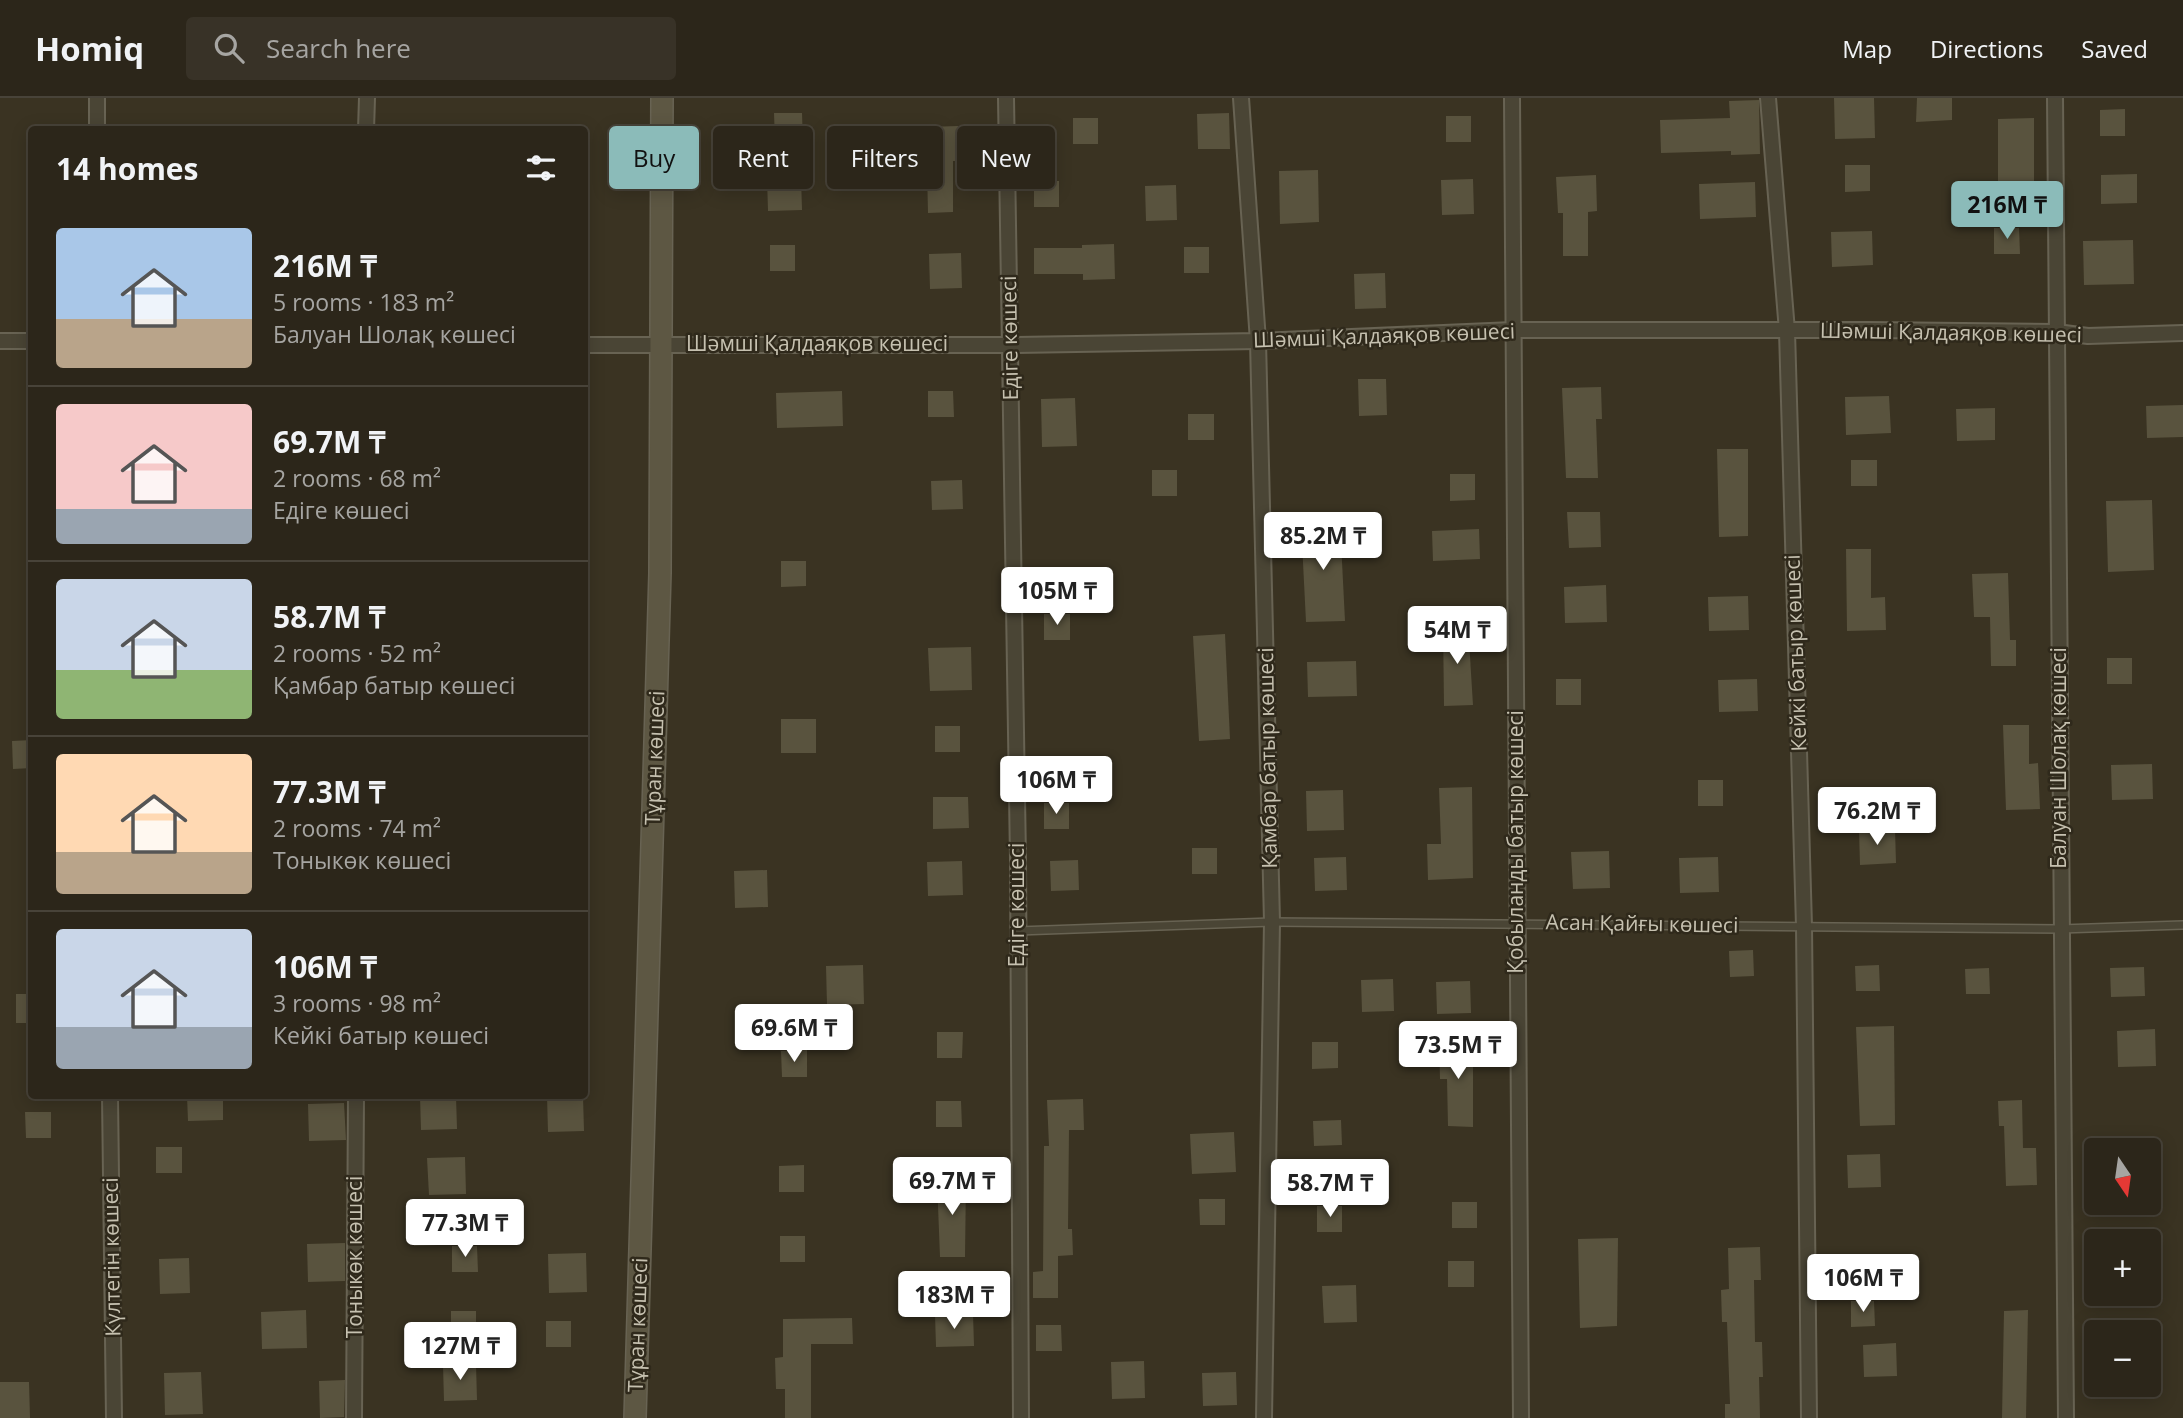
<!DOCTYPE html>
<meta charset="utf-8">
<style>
:root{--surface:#2c261a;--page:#383227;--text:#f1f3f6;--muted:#a6a5a2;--line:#484339;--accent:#8bbbb9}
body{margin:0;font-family:"Open Sans",sans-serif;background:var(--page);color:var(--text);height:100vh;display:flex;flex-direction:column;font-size:26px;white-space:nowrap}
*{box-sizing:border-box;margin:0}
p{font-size:23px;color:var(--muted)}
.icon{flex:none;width:38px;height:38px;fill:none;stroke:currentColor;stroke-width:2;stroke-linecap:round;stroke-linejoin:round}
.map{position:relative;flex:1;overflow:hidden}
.details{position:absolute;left:28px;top:28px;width:560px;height:973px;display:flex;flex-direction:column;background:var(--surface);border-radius:7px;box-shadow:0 4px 18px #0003,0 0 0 2px var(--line)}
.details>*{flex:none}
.banner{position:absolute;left:609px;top:28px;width:665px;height:63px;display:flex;gap:14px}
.needle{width:46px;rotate:167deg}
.buttons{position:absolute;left:2084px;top:1040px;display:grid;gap:14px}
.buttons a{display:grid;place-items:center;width:77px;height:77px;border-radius:7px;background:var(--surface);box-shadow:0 4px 18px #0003,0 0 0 2px var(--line);font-size:35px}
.price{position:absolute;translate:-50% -60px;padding:0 16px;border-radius:7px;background:#fff;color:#222;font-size:23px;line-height:46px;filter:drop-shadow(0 2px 4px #0008)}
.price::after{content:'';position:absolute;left:50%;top:42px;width:21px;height:16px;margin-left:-10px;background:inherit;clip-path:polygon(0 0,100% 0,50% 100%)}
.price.selected{background:var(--accent);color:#111}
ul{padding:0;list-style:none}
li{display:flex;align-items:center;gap:21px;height:175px;padding:0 28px}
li+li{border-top:2px solid var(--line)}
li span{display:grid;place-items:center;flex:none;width:196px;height:140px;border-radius:7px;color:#555}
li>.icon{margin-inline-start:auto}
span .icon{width:84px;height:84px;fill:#fffc;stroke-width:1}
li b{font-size:30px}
h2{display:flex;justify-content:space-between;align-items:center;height:84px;padding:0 28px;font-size:30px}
.pill{padding:0 24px;border-radius:7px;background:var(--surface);box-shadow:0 4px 18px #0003,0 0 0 2px var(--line);font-size:24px;line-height:63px}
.pill.selected{background:var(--accent);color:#111}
header{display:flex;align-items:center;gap:42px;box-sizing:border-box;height:98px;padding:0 35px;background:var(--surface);border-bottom:2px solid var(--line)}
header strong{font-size:33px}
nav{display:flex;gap:38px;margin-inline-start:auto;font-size:24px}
.search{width:490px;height:63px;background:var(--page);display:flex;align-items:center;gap:18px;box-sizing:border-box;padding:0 24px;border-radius:7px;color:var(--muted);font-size:26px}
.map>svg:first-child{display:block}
</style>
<header>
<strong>Homiq</strong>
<div class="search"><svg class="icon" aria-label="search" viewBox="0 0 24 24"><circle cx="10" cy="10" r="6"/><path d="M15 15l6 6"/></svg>Search here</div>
<nav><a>Map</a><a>Directions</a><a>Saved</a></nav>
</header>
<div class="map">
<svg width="2183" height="1320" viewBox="0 0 2183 1320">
<rect width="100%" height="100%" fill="#3a3322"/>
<g fill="#59533e">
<path d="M1834,0H1874L1875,40L1835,41Z"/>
<path d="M1917,0H1952V22L1916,24Z"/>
<path d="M1759,2L1760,56L1731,57V53L1661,55L1660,22L1730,20L1729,3Z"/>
<path d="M2125,11V38H2100V12Z"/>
<path d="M774,15H802L803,45L775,46Z"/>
<path d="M1229,15L1230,51H1198L1197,16Z"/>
<rect x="1446" y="18" width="25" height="26"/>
<rect x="1073" y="20" width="25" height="26"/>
<path d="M2034,20V100L1998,102V21Z"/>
<path d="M958,28L959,63H953V114L928,115L926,29Z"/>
<path d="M1845,67H1870V93L1845,94Z"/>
<path d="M1318,72L1319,124L1280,126L1279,73Z"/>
<path d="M2137,76V105L2101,106V77Z"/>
<path d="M1596,77L1597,113L1588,114V158H1563V115H1558L1556,79Z"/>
<path d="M801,79L802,112L768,113L767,80Z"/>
<path d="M1473,81L1474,116L1442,117L1441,82Z"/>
<rect x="1034" y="83" width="25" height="26"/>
<path d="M1755,84L1756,119L1700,121L1699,86Z"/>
<path d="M1176,87L1177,122L1146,123L1145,88Z"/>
<path d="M1994,130H2019L2020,156H1994Z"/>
<path d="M1872,133L1873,167L1832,169L1831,134Z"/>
<path d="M2133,142L2134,186L2084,187L2083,143Z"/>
<path d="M1114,146L1115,181L1083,182V176H1034V150H1082V147Z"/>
<rect x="770" y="147" width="25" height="26"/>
<rect x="1184" y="149" width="25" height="26"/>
<path d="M961,155L962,190L930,191L929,156Z"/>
<path d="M1385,175L1386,210L1355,211L1354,176Z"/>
<path d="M1358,281H1386L1387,317L1359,318Z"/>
<path d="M1601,289L1602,321H1596L1598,380H1566L1562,290Z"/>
<path d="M842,293L843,328L777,330L776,295Z"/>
<path d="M928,293H953L954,319H928Z"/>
<path d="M1889,298L1891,335L1846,337L1845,299Z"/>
<path d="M1075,300L1077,348L1042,349L1041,301Z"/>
<path d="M2183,307V339L2147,340L2146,308Z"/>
<path d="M1995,310V342L1957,343L1956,311Z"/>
<rect x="1188" y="316" width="26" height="26"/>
<path d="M1717,351H1748V438L1719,439Z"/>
<rect x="1851" y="362" width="26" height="26"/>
<rect x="1152" y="372" width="25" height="26"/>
<path d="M1450,376H1475V402L1450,403Z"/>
<path d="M962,382L963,411L932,412L931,383Z"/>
<path d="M2152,402L2154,472L2108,474L2106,403Z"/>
<path d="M1567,414H1600L1601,449L1569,450Z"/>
<path d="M1340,424L1345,523L1306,524L1301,425Z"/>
<path d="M1479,431L1480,461L1433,463L1432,433Z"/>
<path d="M1846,451H1871V500L1885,499L1886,532L1847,533Z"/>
<path d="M781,463H806V488L781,489Z"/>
<path d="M2008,475L2010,542H2016V568H1991L1990,519H1974L1972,476Z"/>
<path d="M1606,487L1607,524L1565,525L1564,489Z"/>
<path d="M1748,498L1749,532L1709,533L1708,499Z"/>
<rect x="1044" y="516" width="26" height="26"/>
<path d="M1443,526H1468L1473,607L1444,608Z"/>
<path d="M1225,536L1230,641L1199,643L1193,538Z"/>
<path d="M971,549L972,592L930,593L928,550Z"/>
<rect x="2107" y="560" width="25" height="26"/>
<path d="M1356,563L1357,598L1308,599L1307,564Z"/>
<rect x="1556" y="581" width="25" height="26"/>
<path d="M1757,581L1758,613L1719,614L1718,582Z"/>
<rect x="781" y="621" width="35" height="34"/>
<path d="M2003,627H2029V666L2038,665L2040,711L2006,712Z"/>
<rect x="935" y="628" width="25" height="26"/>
<path d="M32,642V670L13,671L12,643Z"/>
<path d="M2152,666L2153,701L2112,702L2111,667Z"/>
<rect x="1698" y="682" width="25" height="26"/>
<path d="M1472,689L1473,780L1428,782L1427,746H1441L1439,690Z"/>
<path d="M1343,692L1344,732L1307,733L1306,693Z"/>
<path d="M933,699H968L969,730L933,731Z"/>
<rect x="1044" y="705" width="25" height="26"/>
<path d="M1895,731L1896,765L1860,767L1859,732Z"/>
<rect x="1192" y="750" width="25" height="26"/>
<path d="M1609,753L1610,790L1573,791L1571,754Z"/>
<path d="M1346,759L1347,792L1315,793L1314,760Z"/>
<path d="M1718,759L1719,794L1680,795L1679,760Z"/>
<path d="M1078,762L1079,792L1051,793L1050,763Z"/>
<path d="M962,763L963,797L928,798L927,764Z"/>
<path d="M767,772L768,809L735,810L734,773Z"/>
<path d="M1753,852L1754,878L1730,879L1729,853Z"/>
<path d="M863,867L864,906L827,907L826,868Z"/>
<path d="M1879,867L1880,893H1856L1855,868Z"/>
<path d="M2144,869L2145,898L2111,899L2110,870Z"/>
<path d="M1989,870L1990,896H1966L1965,871Z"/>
<path d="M1393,881L1394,913L1362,914L1361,882Z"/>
<path d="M1470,883L1471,915L1437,916L1436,884Z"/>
<rect x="16" y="896" width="16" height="29"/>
<path d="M1894,928L1895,1027L1860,1028L1856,929Z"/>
<path d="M2155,931L2156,968L2118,969L2117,933Z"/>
<path d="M937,934H963L962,960H937Z"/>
<path d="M1473,943V1029L1448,1028L1447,981H1440L1439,944Z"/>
<path d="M1312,944H1338V970L1312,971Z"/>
<path d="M807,952V979H782L781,953Z"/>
<path d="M187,998H223V1022L188,1023Z"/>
<path d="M420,998H456L457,1031L421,1032Z"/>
<path d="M547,998H583L584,1033L548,1034Z"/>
<path d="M1083,1001L1084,1032H1069L1068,1131H1072L1073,1157L1058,1158V1200H1033V1174L1043,1173L1044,1048H1049L1047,1002Z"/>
<path d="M2022,1002L2023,1050H2036L2037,1087L2006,1088L2004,1028H1999L1998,1003Z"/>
<path d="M936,1003H961L962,1029H936Z"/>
<path d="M344,1005L346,1042L309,1043L308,1006Z"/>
<path d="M25,1014H51V1040H26Z"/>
<path d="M1341,1022L1342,1047L1314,1048L1313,1023Z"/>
<path d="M1234,1034L1236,1074L1192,1076L1190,1036Z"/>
<rect x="156" y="1049" width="26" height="26"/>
<path d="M1880,1056L1881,1089L1848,1090L1847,1057Z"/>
<path d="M465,1059L466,1096L429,1097L427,1060Z"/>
<path d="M804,1067V1094H779V1068Z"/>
<path d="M966,1081L965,1159H940L937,1082Z"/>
<path d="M1199,1101H1225V1127H1200Z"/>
<rect x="1452" y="1104" width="25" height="26"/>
<rect x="1317" y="1108" width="25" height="26"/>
<path d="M438,1124V1147L414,1148L413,1125Z"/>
<rect x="780" y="1138" width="25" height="26"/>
<path d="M1618,1140L1617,1228L1580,1230L1578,1141Z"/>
<path d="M345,1145V1183L308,1184L307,1146Z"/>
<path d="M452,1148H477L478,1174H452Z"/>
<path d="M1760,1149L1761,1182H1754L1755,1244H1762L1763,1279H1759L1760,1320H1725V1306H1730L1727,1224H1722L1721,1192L1729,1191L1728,1150Z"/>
<path d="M586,1155L587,1194L549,1195L548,1156Z"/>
<path d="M189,1160L190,1195L160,1196L159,1161Z"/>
<rect x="1448" y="1163" width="26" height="26"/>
<path d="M1356,1187L1357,1224L1324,1225L1322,1188Z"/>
<path d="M1851,1203H1874L1875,1228L1851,1229Z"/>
<path d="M306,1212L307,1250L262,1251L261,1214Z"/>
<path d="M2028,1212L2026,1320H2002L2004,1213Z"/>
<path d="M451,1213H476V1238L451,1239Z"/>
<path d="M973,1216L974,1248L936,1249L935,1217Z"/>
<path d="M852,1220L853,1246H811V1320H785V1291H776L775,1260L783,1259V1221Z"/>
<rect x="546" y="1223" width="25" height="26"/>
<path d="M1036,1227H1061L1062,1253H1036Z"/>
<path d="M1896,1245L1897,1278L1864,1279L1863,1247Z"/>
<path d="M1144,1263L1145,1300L1112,1301L1111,1264Z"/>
<path d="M476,1266L477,1302L444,1303L443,1267Z"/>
<path d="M201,1274L203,1316L165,1317L164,1275Z"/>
<path d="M1236,1274L1237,1307L1203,1308L1202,1275Z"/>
<path d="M345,1282L344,1319L320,1320L319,1283Z"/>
<path d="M0,1284H29L30,1320H0Z"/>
</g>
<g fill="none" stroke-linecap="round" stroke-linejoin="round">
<defs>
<path id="lane" d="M1018,833L1272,824L2060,831L2183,827"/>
<g id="street">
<path d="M97,0V32"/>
<path d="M1006,0L1018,761L1021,1320"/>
<path d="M1241,0L1258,243L1272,824L1264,1320"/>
<path d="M1512,0L1521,1320"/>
<path d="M1768,0L1787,233L1804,828L1809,1320"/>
<path d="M2055,0L2066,1320"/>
<path d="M366,32L367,0"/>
<path d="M0,243H32"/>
<path d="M584,247H1010L1258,243L1513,232H1869L2056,234L2088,238L2183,235"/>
<path d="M110,998L114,1320"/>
<path d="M354,1320L356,998"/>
</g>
<path id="secondary" d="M635,1320L660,475L662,0"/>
</defs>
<use href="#lane" stroke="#686353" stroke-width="10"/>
<use href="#street" stroke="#686353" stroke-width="18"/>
<use href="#secondary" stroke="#686353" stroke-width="24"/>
<use href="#lane" stroke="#4a4535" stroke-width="7"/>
<use href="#street" stroke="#4a4535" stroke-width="14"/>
<use href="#secondary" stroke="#5d5743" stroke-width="21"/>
</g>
<g text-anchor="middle" stroke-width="5" stroke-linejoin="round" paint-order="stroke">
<g font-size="21" fill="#c6c1b0" stroke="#2f291b">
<text transform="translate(1951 235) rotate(1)" y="7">Шәмші Қалдаяқов көшесі</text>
<text transform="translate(1384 238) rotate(-2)" y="7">Шәмші Қалдаяқов көшесі</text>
<text transform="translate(1010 240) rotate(-91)" y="7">Едіге көшесі</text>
<text x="817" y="253">Шәмші Қалдаяқов көшесі</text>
<text transform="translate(1796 555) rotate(-92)" y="7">Кейкі батыр көшесі</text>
<text transform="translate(655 660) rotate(-88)" y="7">Тұран көшесі</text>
<text transform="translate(1268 660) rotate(-91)" y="7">Қамбар батыр көшесі</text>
<text transform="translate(2059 660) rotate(-90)" y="7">Балуан Шолақ көшесі</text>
<text transform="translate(1516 744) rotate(-90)" y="7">Қобыланды батыр көшесі</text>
<text transform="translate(1017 807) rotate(-90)" y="7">Едіге көшесі</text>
<text transform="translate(1642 826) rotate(1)" y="7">Асан Қайғы көшесі</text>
<text transform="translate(112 1159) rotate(-91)" y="7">Күлтегін көшесі</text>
<text transform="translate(355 1159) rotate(-90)" y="7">Тоныкөк көшесі</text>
<text transform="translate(638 1227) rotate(-88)" y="7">Тұран көшесі</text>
</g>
</g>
</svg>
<div class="buttons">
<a><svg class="needle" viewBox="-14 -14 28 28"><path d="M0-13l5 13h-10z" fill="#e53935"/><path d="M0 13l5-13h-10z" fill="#a6a5a2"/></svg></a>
<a>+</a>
<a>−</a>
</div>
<b class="price selected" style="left:2007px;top:143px">216M ₸</b>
<b class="price" style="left:1323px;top:474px">85.2M ₸</b>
<b class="price" style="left:1057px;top:529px">105M ₸</b>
<b class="price" style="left:1457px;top:568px">54M ₸</b>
<b class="price" style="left:1056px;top:718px">106M ₸</b>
<b class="price" style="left:1877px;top:749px">76.2M ₸</b>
<b class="price" style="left:794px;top:966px">69.6M ₸</b>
<b class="price" style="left:1458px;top:983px">73.5M ₸</b>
<b class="price" style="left:952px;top:1119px">69.7M ₸</b>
<b class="price" style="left:1330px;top:1121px">58.7M ₸</b>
<b class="price" style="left:465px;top:1161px">77.3M ₸</b>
<b class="price" style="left:1863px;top:1216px">106M ₸</b>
<b class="price" style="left:954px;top:1233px">183M ₸</b>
<b class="price" style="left:460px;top:1284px">127M ₸</b>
<div class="banner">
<a class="pill selected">Buy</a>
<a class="pill">Rent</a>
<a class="pill">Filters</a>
<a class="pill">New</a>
</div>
<section class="details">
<h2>14 homes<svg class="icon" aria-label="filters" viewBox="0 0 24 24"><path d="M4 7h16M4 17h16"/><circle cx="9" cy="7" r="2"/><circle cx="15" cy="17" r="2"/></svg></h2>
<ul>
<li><span style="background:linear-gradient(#a9c7e8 65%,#b9a48a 0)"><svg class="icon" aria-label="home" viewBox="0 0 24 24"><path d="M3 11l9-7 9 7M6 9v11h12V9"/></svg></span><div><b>216M ₸</b><p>5 rooms · 183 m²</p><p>Балуан Шолақ көшесі</p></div></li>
<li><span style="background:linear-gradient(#f6c9c9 75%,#9aa5b1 0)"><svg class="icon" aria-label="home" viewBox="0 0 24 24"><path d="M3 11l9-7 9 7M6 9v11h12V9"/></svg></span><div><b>69.7M ₸</b><p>2 rooms · 68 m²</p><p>Едіге көшесі</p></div></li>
<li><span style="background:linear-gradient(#c9d6e8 65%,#8fb573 0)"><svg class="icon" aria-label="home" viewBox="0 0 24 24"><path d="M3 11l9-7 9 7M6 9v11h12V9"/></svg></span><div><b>58.7M ₸</b><p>2 rooms · 52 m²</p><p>Қамбар батыр көшесі</p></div></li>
<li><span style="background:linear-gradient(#ffd9b3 70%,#b9a48a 0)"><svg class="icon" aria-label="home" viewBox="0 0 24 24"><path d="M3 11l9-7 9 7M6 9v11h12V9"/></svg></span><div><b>77.3M ₸</b><p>2 rooms · 74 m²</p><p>Тоныкөк көшесі</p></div></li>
<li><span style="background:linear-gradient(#c9d6e8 70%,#9aa5b1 0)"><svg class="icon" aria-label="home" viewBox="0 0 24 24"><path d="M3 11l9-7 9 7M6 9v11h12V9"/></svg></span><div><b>106M ₸</b><p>3 rooms · 98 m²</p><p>Кейкі батыр көшесі</p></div></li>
</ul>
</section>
</div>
